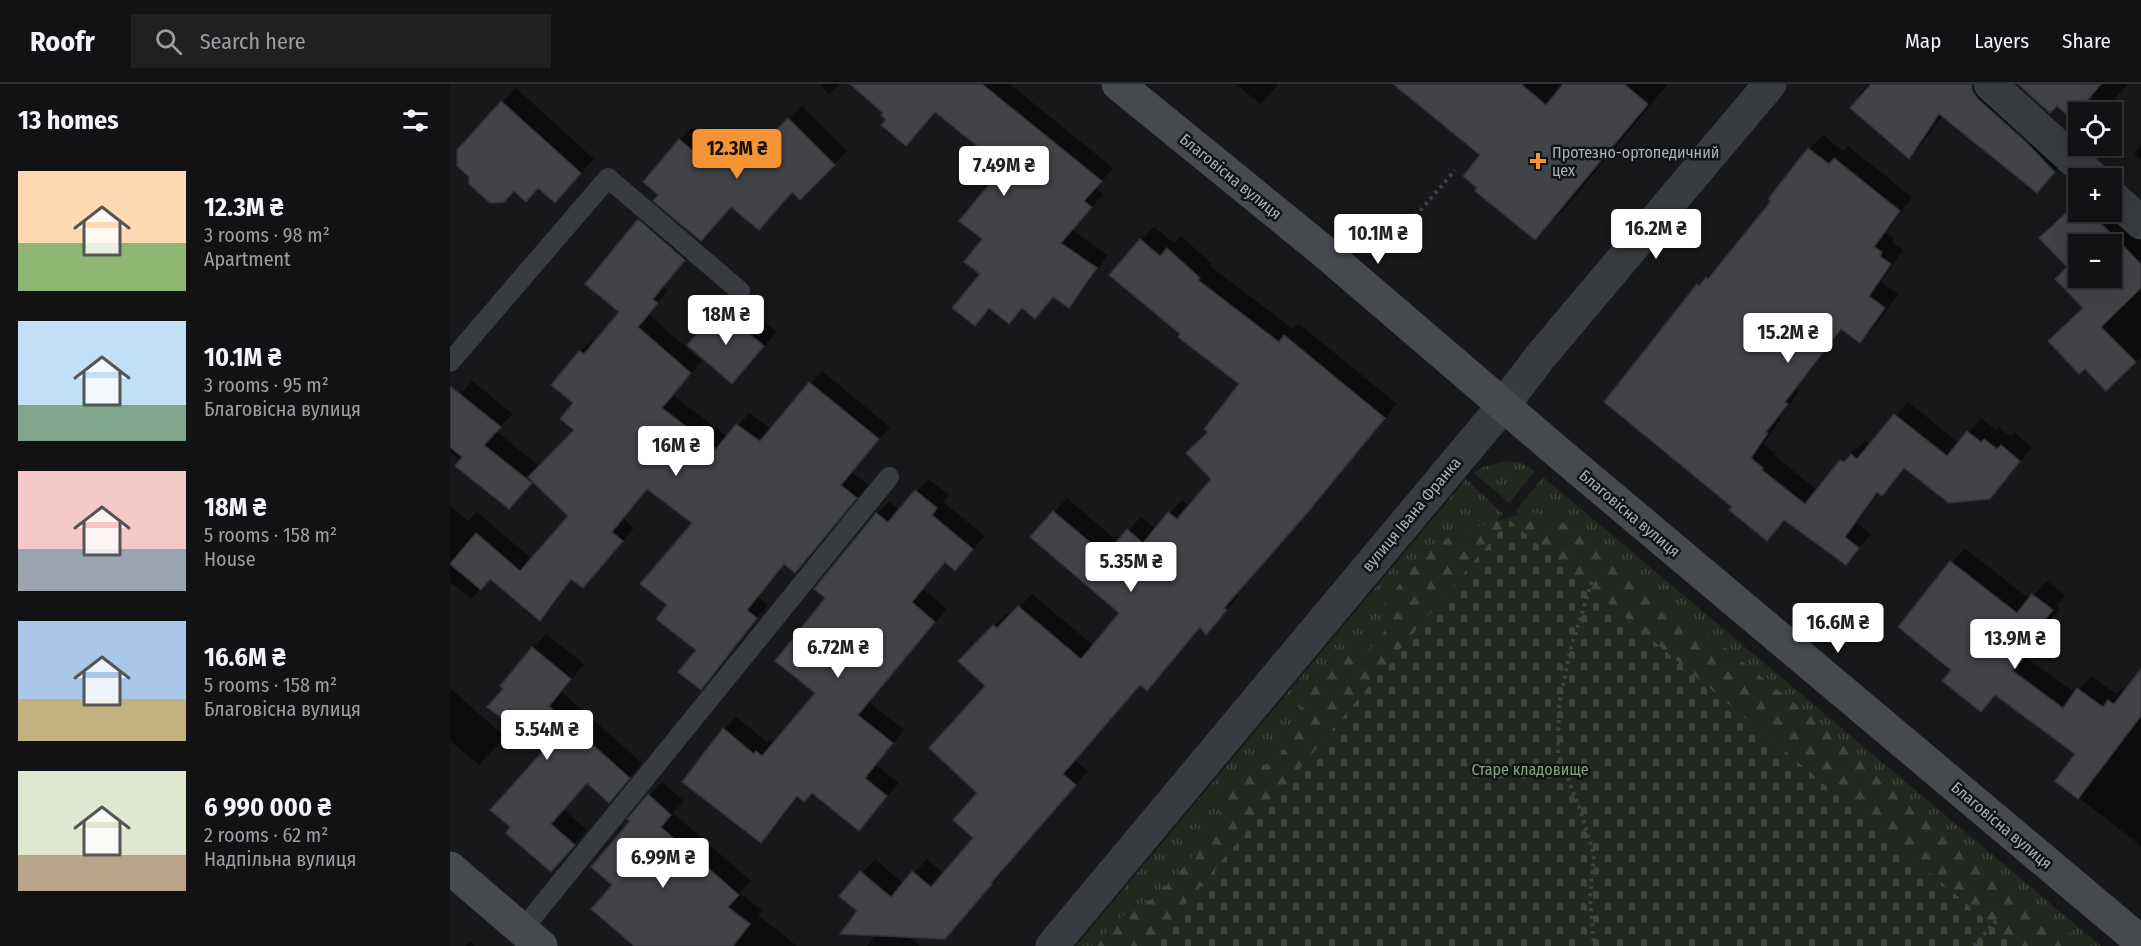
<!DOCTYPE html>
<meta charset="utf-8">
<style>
:root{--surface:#121214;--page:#1f2022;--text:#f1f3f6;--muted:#9c9ea0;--line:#313234;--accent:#f59335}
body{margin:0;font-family:"Fira Sans Condensed",sans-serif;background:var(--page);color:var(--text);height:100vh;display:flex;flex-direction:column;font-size:22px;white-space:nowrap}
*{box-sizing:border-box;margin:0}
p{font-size:20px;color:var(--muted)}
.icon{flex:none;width:33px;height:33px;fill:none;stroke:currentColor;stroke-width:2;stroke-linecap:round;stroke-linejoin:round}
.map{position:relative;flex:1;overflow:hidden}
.panel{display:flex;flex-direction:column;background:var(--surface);width:450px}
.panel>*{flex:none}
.tools{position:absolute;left:1618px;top:18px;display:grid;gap:12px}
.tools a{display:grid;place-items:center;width:54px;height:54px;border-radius:0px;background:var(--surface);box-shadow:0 6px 24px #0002,0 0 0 2px var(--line);font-size:30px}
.price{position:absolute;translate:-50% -51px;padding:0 14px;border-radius:6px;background:#fff;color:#222;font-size:20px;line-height:39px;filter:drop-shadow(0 2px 3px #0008)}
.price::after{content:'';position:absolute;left:50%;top:36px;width:18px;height:14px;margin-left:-9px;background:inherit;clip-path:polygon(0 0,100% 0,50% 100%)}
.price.on{background:var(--accent);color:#111}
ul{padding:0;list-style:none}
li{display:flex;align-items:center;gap:18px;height:150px;padding:0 18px}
li span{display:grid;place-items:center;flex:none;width:168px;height:120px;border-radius:0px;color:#555}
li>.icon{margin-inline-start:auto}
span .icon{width:72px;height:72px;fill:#fffc;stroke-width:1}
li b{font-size:26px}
h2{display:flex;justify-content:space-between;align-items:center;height:72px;padding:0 18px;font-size:26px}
header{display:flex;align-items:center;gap:36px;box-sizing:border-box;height:84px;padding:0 30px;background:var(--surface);border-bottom:2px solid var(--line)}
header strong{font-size:28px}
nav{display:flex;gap:33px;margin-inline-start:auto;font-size:21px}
.search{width:420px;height:54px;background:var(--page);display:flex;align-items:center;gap:15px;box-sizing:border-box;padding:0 21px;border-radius:0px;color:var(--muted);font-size:22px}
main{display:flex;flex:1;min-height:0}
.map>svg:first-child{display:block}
</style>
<header>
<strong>Roofr</strong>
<div class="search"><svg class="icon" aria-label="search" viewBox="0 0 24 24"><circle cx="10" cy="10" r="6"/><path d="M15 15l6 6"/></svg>Search here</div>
<nav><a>Map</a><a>Layers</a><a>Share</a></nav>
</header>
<main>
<section class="panel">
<h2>13 homes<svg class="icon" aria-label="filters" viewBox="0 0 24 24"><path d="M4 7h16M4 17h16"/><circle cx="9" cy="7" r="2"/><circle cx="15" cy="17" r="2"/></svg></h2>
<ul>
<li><span style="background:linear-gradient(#ffd9b3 60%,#8fb573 0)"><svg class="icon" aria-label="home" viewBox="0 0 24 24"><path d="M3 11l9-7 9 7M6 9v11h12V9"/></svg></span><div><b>12.3M ₴</b><p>3 rooms · 98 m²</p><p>Apartment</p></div></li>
<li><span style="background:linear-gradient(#bfe0f5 70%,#7fa58c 0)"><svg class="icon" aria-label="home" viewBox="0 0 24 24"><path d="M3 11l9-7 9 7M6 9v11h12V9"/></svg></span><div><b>10.1M ₴</b><p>3 rooms · 95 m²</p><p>Благовісна вулиця</p></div></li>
<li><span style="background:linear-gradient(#f6c9c9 65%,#9aa5b1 0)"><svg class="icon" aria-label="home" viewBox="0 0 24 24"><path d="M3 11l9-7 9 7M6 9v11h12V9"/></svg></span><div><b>18M ₴</b><p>5 rooms · 158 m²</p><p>House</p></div></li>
<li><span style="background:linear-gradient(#a9c7e8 65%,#c2b280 0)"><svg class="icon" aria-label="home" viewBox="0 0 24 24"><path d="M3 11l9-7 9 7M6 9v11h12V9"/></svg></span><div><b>16.6M ₴</b><p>5 rooms · 158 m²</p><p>Благовісна вулиця</p></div></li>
<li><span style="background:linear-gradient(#dfe7d0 70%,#b9a48a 0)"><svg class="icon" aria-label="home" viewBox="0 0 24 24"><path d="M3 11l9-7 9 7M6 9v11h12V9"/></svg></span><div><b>6 990 000 ₴</b><p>2 rooms · 62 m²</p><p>Надпільна вулиця</p></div></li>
</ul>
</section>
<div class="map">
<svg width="1691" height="862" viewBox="0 0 1691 862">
<defs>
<pattern id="grass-tufts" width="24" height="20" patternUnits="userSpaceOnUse" patternTransform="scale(1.5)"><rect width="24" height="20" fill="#20281f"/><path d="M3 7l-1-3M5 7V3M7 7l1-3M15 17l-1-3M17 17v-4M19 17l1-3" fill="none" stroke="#3e453d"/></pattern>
<pattern id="forest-firs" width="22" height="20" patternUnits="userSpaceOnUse" patternTransform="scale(1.5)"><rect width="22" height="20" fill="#20281f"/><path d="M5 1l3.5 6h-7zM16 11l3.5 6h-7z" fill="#3e453d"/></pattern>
<pattern id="cemetery-stones" width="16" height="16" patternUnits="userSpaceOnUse" patternTransform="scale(1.5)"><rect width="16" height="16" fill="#20281f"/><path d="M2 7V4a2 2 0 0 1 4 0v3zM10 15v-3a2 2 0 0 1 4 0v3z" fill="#3e453d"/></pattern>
</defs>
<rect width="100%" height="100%" fill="#18181a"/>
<g fill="url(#grass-tufts)">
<path d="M1058,377L1070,378L1085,387L1059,419L1024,389L1033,383Z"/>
<path d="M1093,393L1651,862H1586L1066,427Z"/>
<path d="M1016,395L1053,430L687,862H626Z"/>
</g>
<path fill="url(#forest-firs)" d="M1079,428C1103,431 1119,441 1139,455L1363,634L1636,862H644L669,835L681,825L702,815L726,792L760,751L769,733L770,721L789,695L801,684L819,680L831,669L851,641V625L857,609L887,574L895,568H914L923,562L934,548L935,543L932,525L936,517L979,464L987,459L1022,444Z"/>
<path fill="url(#cemetery-stones)" d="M1059,436L1567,862H700Z"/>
<g fill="#0007" fill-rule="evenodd">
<path d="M370,0H390L379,10Z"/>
<path d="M406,0H560L663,84L646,104L653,110L622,146L658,171L631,209L619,222L604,212L585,232L573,223L559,238L541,223L525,240L544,97L529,62L486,27L456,60L435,29Z"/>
<path d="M785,0H829L811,20Z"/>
<path d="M945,0H1218L1117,122L1085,154L1032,71Z"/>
<path d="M1419,0H1540L1617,74L1587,107L1492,31L1472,60L1459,73L1411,8Z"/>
<path d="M1570,0H1678L1655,25L1641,13L1622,33L1607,20Z"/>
<path d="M66,4L144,75L118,103H89L76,116L65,105L20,93L52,18Z"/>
<path d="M352,22L397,67L350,114L343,107L281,122L210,111L230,56L243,43L277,73L305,49L315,60Z"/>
<path d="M1373,51L1393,67L1398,62L1462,113L1436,149L1444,154L1442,158L1453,166L1431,198L1448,210L1424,244L1410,257L1393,245L1347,304L1350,306L1329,334L1331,335L1313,360L1326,370L1324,371L1368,407L1405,364L1407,365L1415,357L1420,361L1458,318L1509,359L1531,334L1546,346L1549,343L1561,353L1565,349L1582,363L1553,400L1539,414L1456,384L1432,410L1429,408L1407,439L1421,450L1396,479L1336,436L1317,455L1284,423L1156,317L1248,201L1271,181L1323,117L1320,114L1359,65Z"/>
<path d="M1691,62V76L1684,69Z"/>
<path d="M1629,118V128H1662V126L1691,156V273L1656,305L1635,224L1619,183ZM1629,160H1662V194H1629Z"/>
<path d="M201,125L246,163L214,203L218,206L199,231L252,277L223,311L278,353L299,329L322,346L372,287L440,343L402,388L418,401L345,487L335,479L308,513L318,521L263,592L251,604L248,566L219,521L244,439L198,404L173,435L184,444L145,490L123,494L102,523L90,535L41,494L21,515L0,498V422L18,437L27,428L83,476L120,432L83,397L71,410L11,377L0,368V322L22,297L63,330L46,347L90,383L126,346L125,319L130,268L142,256L146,258L171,228L189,136Z"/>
<path d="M704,143L724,159L731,152L762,180L760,182L843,245L848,239L947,320L871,413L786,510L789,512L769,536L756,549L751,543L697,605L691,600L625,676L638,687L553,785L554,786L508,840L495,854L458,852L470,862H417L427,850L409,827L391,812L425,775L454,800L477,775L494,790L525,754L544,542L557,529L561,532L582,510L644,562L672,529L582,453L617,414L668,458L691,433L706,445L732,416L740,422L763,395L760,348L791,300L732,250L691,156Z"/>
<path d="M284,211L327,248L296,284L270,225Z"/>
<path d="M478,395L499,411L493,418L535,452L505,485L496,477L473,505L497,525L419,618L454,646L426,681L449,699L409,745L363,708L349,712L323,745L311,757L274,645L286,633L317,658L319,656L324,660L368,609L377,514L427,430L439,417L450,426Z"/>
<path d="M1515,465L1580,515L1597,497L1615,511L1607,522L1610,524L1588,552L1591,554L1575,573L1625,609L1641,592L1666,610L1673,604L1677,606L1691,591V762L1607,697L1628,669L1546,610L1531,626L1503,586L1502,478Z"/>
<path d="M96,550L134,580L112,608L192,679L159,717L138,698L114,726L137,746L101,786L96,665L55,604L83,564Z"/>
<path d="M0,604L55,653L29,681L0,657Z"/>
<path d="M212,698L234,717L223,729L301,797L290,809L312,826L308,831L347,862H186L164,801L182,737L199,711Z"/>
<path d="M20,858L25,862H16Z"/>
</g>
<g fill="#424347" stroke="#313236" stroke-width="1.5" fill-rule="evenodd">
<path d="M400,0H532L652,97L634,117L642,123L611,159L647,184L619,224L603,213L585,235L572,224L559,240L539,224L525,242L502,224L530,190L514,178L532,155L509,137L542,97L516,79L527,62L485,28L456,62L431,41L436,36L431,31L433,29Z"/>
<path d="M943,0H1071L1096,21L1113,0H1174L1198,20L1085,156L1025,107L1027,104L1013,92L1030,71Z"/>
<path d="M1421,0H1522V6L1527,14L1576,58L1605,88L1587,109L1489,30L1459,75L1400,24Z"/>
<path d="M1568,0H1651L1622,35L1607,22L1600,29Z"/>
<path d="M51,17L131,89L105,119L88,104L76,118L64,107L54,118L40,119L19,100V93L7,82V66Z"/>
<path d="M338,34L385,81L350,116L342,108L309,146L281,123L251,157L203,117L208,111L193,98L229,55L263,84L292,60L301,72Z"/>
<path d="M1358,64L1379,80L1384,74L1450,127L1424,163L1432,168L1430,172L1441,180L1419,212L1435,224L1410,259L1391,245L1335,318L1338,320L1316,348L1318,349L1301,374L1313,384L1312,386L1355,420L1390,376L1394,378L1401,370L1407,375L1444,330L1497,372L1517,347L1531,358L1534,355L1547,365L1551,361L1570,377L1540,415L1499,419L1454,384L1432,412L1427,408L1395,453L1409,464L1396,481L1334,436L1317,457L1279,426L1282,423L1154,318L1247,200L1249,202L1256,193L1258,195L1321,117L1318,115Z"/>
<path d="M1629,117V128H1640L1691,180V204L1651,243L1686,278L1656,307L1635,285L1629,290L1598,257L1633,224L1605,195L1617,183L1589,154ZM1629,160H1662V194H1629Z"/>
<path d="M188,135L235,176L203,215L208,219L188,243L241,289L212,324L266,365L286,340L310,357L359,298L429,355L391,401L407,414L345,489L334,480L297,526L307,534L251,606L228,588L246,566L206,535L217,521L190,500L242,439L197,405L162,448L173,457L133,504L121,495L90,537L40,495L31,506L0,480L26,449L70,487L118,432L78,393L124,346L110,335L123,319L101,301L129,267L134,270L169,228L135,200Z"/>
<path d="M690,155L710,172L717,164L750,194L748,196L829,258L834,251L935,334L858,428L774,524L777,526L756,551L750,543L697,607L690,601L613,690L626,701L541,799L542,800L495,855L390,850L407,827L389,812L410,787L441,813L462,787L481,803L523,754L503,736L527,709L479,664L535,602L508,577L543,541L547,544L568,522L631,575L669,529L580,453L603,427L655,471L677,445L693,459L718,428L727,435L761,395L736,369L758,348L754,345L789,300L728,253L730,250L659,191Z"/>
<path d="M269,224L314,262L282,300L237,261Z"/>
<path d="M0,302L51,343L34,361L82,399L59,425L5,382L12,373L0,363Z"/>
<path d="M465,406L487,424L482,431L523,465L505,487L495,478L462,518L485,538L408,631L443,659L415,694L437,712L409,747L362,709L354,718L347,712L311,759L232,698L273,644L304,670L306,667L312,672L365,609L325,577L375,514L364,505L426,429L438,438Z"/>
<path d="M1500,477L1567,529L1582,510L1603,526L1595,536L1598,538L1576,566L1578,568L1563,587L1613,624L1627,604L1653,623L1658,616L1664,620L1691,585V632L1628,715L1605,697L1625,670L1545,611L1531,628L1492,597L1501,586L1448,543Z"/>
<path d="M82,563L121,595L99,622L180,694L159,719L137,699L101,740L125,761L101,788L56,749L60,743L40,726L94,666L37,623L53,605L50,602Z"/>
<path d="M198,710L221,731L211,743L289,811L278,823L300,840L283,862H184L141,825L162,801L141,783L180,737L177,735Z"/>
</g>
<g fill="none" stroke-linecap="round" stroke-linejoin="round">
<g stroke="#3e4246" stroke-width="4" stroke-dasharray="3 4.5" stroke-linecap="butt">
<path d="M946,155L1005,86"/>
<path d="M1142,498L1121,563L1109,621L1108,669L1129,723L1144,770L1140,813L1144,862"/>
<path d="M1524,862L1546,837"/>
</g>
<g stroke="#383b3f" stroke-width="20">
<path d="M0,278L158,94L290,207"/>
<path d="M72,846L439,393"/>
</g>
<g stroke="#383b3f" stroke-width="33">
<path d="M1540,0L1643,94"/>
<path d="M1662,112L1691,139"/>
<path d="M602,862L1053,322L1090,273L1320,0"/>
</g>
<g stroke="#464a4f" stroke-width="33">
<path d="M668,0L872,166L1109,369L1691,858"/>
<path d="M0,784L91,862"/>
</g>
</g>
<path fill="#f59335" stroke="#121315" stroke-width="2" d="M1085 68h6v6h6v6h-6v6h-6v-6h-6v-6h6z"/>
<g text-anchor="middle" stroke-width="5" stroke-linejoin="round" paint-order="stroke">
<g font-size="16" fill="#aab1ba" stroke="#121315" text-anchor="start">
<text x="1102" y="74">Протезно-ортопедичний<tspan x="1102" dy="18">цех</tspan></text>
</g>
<g font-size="16" fill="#aab1ba" stroke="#121315">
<text transform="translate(781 92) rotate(39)" y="6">Благовісна вулиця</text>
<text transform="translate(1180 429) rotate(40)" y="6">Благовісна вулиця</text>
<text transform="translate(961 430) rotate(-50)" y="6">вулиця Івана Франка</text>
<text transform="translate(1552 741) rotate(40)" y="6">Благовісна вулиця</text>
</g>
<g font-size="16" fill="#84a580" stroke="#121315">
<text x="1080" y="691">Старе кладовище</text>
</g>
</g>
</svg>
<div class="tools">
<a><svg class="icon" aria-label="locate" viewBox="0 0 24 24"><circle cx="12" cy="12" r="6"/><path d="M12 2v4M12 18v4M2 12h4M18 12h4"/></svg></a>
<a>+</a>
<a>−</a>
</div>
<b class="price on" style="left:287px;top:96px">12.3M ₴</b>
<b class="price" style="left:554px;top:113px">7.49M ₴</b>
<b class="price" style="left:1206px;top:176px">16.2M ₴</b>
<b class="price" style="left:928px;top:181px">10.1M ₴</b>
<b class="price" style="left:276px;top:262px">18M ₴</b>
<b class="price" style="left:1338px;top:280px">15.2M ₴</b>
<b class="price" style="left:226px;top:393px">16M ₴</b>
<b class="price" style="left:681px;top:509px">5.35M ₴</b>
<b class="price" style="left:1388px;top:570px">16.6M ₴</b>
<b class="price" style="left:1565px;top:586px">13.9M ₴</b>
<b class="price" style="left:388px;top:595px">6.72M ₴</b>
<b class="price" style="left:97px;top:677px">5.54M ₴</b>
<b class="price" style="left:213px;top:805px">6.99M ₴</b>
</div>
</main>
